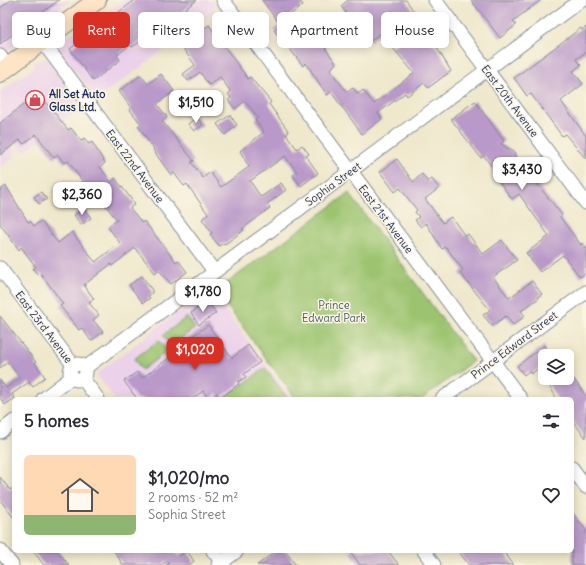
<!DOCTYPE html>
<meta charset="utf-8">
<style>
:root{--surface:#fff;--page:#f7f7f7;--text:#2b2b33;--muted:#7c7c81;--accent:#d93025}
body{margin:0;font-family:Delius,sans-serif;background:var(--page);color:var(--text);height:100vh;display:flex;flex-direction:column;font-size:15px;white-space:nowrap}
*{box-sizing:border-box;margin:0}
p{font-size:13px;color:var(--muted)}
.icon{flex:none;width:22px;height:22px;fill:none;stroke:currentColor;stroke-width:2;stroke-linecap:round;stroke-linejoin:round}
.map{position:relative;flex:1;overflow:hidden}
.side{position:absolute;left:12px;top:397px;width:562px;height:156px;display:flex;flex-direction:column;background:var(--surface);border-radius:6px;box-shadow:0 2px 10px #0003}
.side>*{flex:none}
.hud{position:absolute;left:12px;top:12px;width:562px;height:36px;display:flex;gap:8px}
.buttons{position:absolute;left:538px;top:349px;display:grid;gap:8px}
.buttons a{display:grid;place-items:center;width:36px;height:36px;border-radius:6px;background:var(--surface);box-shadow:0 2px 10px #0003;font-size:20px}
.price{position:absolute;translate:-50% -34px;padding:0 9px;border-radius:8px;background:#fff;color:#222;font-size:13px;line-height:26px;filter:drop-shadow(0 1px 2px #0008)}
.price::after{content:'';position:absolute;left:50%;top:24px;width:12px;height:9px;margin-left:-6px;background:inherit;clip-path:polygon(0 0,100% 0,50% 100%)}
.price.active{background:var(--accent);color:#fff}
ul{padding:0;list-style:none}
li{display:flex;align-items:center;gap:12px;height:100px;padding:0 12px}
li span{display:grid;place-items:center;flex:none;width:112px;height:80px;border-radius:6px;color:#555}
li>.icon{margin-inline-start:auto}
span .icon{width:48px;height:48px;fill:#fffc;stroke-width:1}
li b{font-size:17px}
h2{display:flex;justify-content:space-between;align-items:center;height:48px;padding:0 12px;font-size:17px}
.pill{padding:0 14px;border-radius:6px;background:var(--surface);box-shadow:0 2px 10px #0003;font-size:14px;line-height:36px}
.pill.active{background:var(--accent);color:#fff}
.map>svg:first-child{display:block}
</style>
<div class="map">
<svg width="586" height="565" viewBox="0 0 586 565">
<rect width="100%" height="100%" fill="#fcf5e5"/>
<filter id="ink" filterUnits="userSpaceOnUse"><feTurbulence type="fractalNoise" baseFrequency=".025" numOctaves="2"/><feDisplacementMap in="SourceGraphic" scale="8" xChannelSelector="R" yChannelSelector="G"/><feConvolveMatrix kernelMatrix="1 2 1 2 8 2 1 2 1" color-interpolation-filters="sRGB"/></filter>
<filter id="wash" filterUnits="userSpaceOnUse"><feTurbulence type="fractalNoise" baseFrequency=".012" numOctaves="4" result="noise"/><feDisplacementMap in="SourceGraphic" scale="16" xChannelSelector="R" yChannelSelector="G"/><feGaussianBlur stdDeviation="0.9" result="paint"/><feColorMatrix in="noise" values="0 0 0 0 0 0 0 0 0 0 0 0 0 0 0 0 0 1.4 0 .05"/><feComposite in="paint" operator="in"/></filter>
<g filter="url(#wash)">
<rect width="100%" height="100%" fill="#efe8cc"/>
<g fill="#ecd1ea">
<path d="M0,0H70L55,11L51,20L9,50L3,49L0,46Z"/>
<path d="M124,0H214L215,4L213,9L215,12L103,95L101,92L92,93L69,62L65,60L60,54L58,46L62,41L94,18L101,17Z"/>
<path d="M44,58L52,62L53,69L79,104L76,111L26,151H23L0,120V92L34,67V62Z"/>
<path d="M0,132L15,152L14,157L0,168Z"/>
<path d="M209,289L292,399H115L96,374Z"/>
</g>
<g fill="#9cc470" stroke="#5c7a67">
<path d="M349,193L473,361L422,399H296L216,291Z"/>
<path d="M187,317L195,328L171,346L163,335Z"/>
<path d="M159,340L167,351L142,370L134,359Z"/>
<path d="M265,368L288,399H223Z"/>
</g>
<g id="blocks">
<g fill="#b999c9" fill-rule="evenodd">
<path d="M11,0H59L0,44V8Z"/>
<path d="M135,0H197L162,26L160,25L159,26L154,20L138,32L144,39L132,47L130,45L117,55L120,60L93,81L70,49Z"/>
<path d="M262,0H299L303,5L290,15L311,43L348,16L341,6L348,0H406L420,20L416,23L437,48L451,71L428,88L424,83L407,96L405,93L378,113L382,119L362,134L331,92L327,95L306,63L303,66L280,36L279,37L274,30L280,25ZM355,25L368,43L391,25L403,40L392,47L414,73L374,104L363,90L358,94L353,88L347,92L330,70L336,63L325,48Z"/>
<path d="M471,0H541L513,21L516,25L500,38Z"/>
<path d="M209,25L248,79L250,77L271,102L269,104L289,132L286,134L297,149L302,145L309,154L306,156L318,173L301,186L293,175L297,172L285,156L250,181L261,197L281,183L286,190L267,204L270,208L242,229L244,230L225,244L224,243L219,246L210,234L212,233L202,219L208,214L187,184L184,186L174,173L171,175L153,150L154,149L138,126L141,124L130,110L131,108L119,91L141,75L148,84L161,74L174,91L157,104L167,117L162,121L194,161L191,162L203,178L210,172L221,187L249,167L240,151L264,132L255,120L258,118L245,101L235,109L228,100L231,98L228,94L231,92L220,77L209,85L200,72L188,81L183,74L195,65L181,46Z"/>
<path d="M586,27V52L576,59L581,65L573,71L583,84L561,101L586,136V159L565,134L562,136L531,94L527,96L514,78L581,28L582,30Z"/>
<path d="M39,93L68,130L71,128L81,141L84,138L89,144L92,142L105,163L100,167L111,182L115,178L135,204L130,208L142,223L144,221L176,262L178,260L187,272L171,284L159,270L155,273L135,248L112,266L111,264L84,285L94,299L89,303L99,315L93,320L103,332L91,341L82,328L79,330L60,306L63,304L53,290L41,274L39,276L33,269L36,267L21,247L19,250L0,224V190L6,186L28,222L30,221L34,226L41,221L58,243L72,232L95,262L120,243L108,227L117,220L105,205L100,200L92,206L78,186L83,182L68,161L64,163L58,155L54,158L36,134L24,144L20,140L0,155V123Z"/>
<path d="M475,101L504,141L501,144L514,152L518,167L521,164L562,215L560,217L581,245L582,243L586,248V273L580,277L563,255L540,272L526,253L549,236L519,194L512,199L492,172L494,170L484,156L481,158L451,119Z"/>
<path d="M230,115L237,125L225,135L217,124Z"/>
<path d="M197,117L203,125L194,131L188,124Z"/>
<path d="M397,159L413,182L422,174L428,182L432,179L439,188L425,199L443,223L451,217L465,236L468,234L483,254L502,240L517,260L493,277L509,298L532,281L542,294L538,297L539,298L521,311L525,316L513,325L506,316L492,326L483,315L490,310L460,273L463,270L446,247L442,249L426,223L421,227L415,220L419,217L415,212L417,210L400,188L395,192L380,172Z"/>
<path d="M41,192L47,199L39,204L34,197Z"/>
<path d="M84,208L91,218L81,225L74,215Z"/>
<path d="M142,276L152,290V293L148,296L150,298L143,303L129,285Z"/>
<path d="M207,301L216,313L199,325L191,313Z"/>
<path d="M0,316L36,362L35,363L45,377L33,387L29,382L12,394L15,398L5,405L0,398V380L6,388L20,378L8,362L0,368Z"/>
<path d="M208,325L232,358L248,345L260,362L244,374L246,377L238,382L239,384L220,398L217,393L209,399L203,391L192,399H137L124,381L137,372L142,378L177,352L175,348Z"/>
<path d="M545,345V364L531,374L529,371L524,375L517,366Z"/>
<path d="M545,378H573L586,396V438L572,420V399H557Z"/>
<path d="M0,477L10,490L14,487V518L0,500Z"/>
<path d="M572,512L586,530V565H572Z"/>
<path d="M33,551H58L69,565H44Z"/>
<path d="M114,551H180L177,553L179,556L187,551L194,561L189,565H166L169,563L167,561L162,565H123Z"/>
<path d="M276,551H285L296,565H257Z"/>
<path d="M350,551H388L399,565H360Z"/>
<path d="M458,551H503L514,565H469Z"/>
</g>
</g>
</g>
<g filter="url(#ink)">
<use href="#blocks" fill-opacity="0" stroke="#858c95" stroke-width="1"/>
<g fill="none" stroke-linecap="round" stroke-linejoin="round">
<defs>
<g id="street">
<path d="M223,0L521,399"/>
<path d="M435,0L586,203"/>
<path d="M42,41L214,271"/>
<path d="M0,56L8,67"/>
<path d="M0,268L74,366"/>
<circle cx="78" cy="372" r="8"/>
<path d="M85,368L581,0"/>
<path d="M83,379L98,399"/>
<path d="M43,399L72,377"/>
<path d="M442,399L586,292"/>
<path d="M0,432L14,421"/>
<path d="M572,468L586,487"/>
<path d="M0,550L12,565"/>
<path d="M213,551L224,565"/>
<path d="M424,551L434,565"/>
<path d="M218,565L237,551"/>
</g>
<path id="secondary" d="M0,73L97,0"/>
</defs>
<use href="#street" stroke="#858c95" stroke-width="15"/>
<use href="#secondary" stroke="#858c95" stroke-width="20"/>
<use href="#street" stroke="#fff" stroke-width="13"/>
<use href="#secondary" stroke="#fde5c5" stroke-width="18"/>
</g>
</g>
<defs>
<symbol id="shop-ring" viewBox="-11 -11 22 22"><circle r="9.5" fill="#fcf5e5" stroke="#d1495b" stroke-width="1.5"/><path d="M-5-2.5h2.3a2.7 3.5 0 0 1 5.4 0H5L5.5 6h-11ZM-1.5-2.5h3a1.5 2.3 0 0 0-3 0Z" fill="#d1495b"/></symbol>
</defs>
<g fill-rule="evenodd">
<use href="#shop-ring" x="24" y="89" width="22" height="22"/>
</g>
<g text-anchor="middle" stroke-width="3" stroke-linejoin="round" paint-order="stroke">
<g font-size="11" font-weight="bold" fill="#1b2f5e" stroke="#fcf5e5" text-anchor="start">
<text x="49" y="98">All Set Auto<tspan x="49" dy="13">Glass Ltd.</tspan></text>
</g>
<g font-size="11" fill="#1b2f5e" stroke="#fcf5e5">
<text transform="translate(510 101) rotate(53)" y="4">East 20th Avenue</text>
<text transform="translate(135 166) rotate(53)" y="4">East 22nd Avenue</text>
<text transform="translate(333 184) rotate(-36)" y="4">Sophia Street</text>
<text transform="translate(386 219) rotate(53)" y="4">East 21st Avenue</text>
<text transform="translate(44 327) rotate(53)" y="4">East 23rd Avenue</text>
<text transform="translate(514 345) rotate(-37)" y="4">Prince Edward Street</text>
</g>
<g font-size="11" fill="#425c63" stroke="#fcf5e5">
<text x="334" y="309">Prince<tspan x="334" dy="13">Edward Park</tspan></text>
</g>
</g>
</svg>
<div class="buttons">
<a><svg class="icon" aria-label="layers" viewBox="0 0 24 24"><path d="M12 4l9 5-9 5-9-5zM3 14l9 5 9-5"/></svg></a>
</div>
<b class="price" style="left:196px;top:124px">$1,510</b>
<b class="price" style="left:522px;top:191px">$3,430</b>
<b class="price" style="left:82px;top:216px">$2,360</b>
<b class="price" style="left:203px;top:313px">$1,780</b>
<b class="price active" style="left:195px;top:371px">$1,020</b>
<div class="hud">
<a class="pill">Buy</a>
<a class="pill active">Rent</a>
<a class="pill">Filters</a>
<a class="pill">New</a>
<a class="pill">Apartment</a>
<a class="pill">House</a>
</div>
<section class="side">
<h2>5 homes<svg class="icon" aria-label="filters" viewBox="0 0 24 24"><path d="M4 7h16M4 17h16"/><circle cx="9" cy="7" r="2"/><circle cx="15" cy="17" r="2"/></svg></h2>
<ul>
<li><span style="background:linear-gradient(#ffd9b3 75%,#8fb573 0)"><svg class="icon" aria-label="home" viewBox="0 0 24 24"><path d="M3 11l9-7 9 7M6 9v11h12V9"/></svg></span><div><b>$1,020/mo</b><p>2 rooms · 52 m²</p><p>Sophia Street</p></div><svg class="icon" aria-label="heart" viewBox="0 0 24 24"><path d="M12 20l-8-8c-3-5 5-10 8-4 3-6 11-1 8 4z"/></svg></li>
</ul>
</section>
</div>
